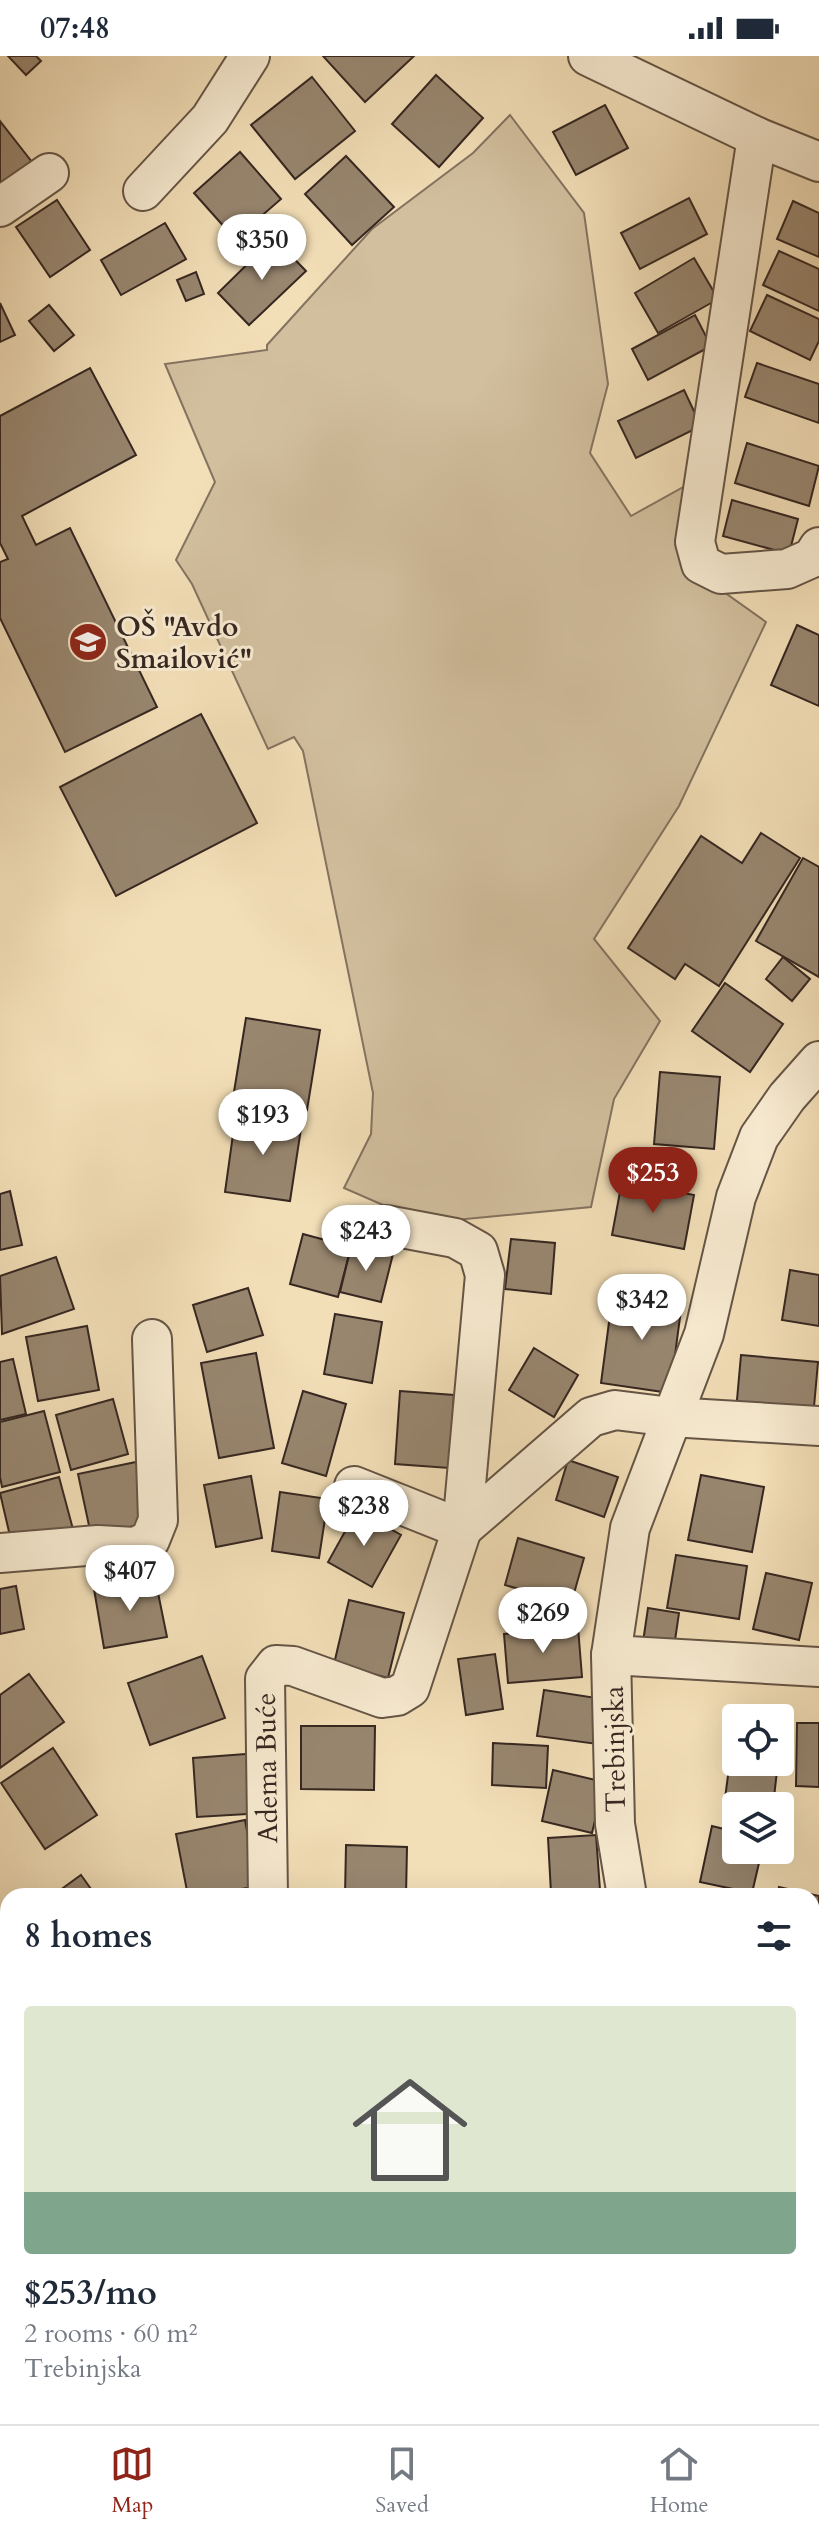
<!DOCTYPE html>
<meta charset="utf-8">
<style>
:root{--surface:#fff;--page:#f2f2f3;--text:#1f2937;--muted:#747a83;--line:#e0e1e3;--accent:#8f2418}
body{margin:0;font-family:Cardo,serif;background:var(--page);color:var(--text);height:100vh;display:flex;flex-direction:column;font-size:30px;white-space:nowrap}
*{box-sizing:border-box;margin:0}
p{font-size:26px;color:var(--muted)}
.icon{flex:none;width:44px;height:44px;fill:none;stroke:currentColor;stroke-width:2;stroke-linecap:round;stroke-linejoin:round}
.map{position:relative;flex:1;overflow:hidden}
.drawer{position:absolute;left:0px;top:1832px;width:820px;height:536px;display:flex;flex-direction:column;background:var(--surface);border-radius:24px 24px 0 0;box-shadow:0 8px 32px #0002}
.drawer>*{flex:none}
.fabs{position:absolute;left:722px;top:1648px;display:grid;gap:16px}
.fabs a{display:grid;place-items:center;width:72px;height:72px;border-radius:8px;background:var(--surface);box-shadow:0 8px 32px #0002;font-size:40px}
.price{position:absolute;translate:-50% -68px;padding:0 18px;border-radius:28px;background:#fff;color:#222;font-size:26px;line-height:52px;filter:drop-shadow(0 2px 4px #0008)}
.price::after{content:'';position:absolute;left:50%;top:48px;width:24px;height:18px;margin-left:-12px;background:inherit;clip-path:polygon(0 0,100% 0,50% 100%)}
.price.active{background:var(--accent);color:#fff}
ul{padding:0;list-style:none}
li{display:grid;align-content:center;gap:16px;height:424px;padding:0 24px}
li+li{border-top:2px solid var(--line)}
li span{display:grid;place-items:center;height:248px;border-radius:8px;color:#555}
li>.icon{margin-inline-start:auto}
span .icon{width:144px;height:144px;fill:#fffc;stroke-width:1}
li b{font-size:34px}
h2{display:flex;justify-content:space-between;align-items:center;height:96px;padding:0 24px;font-size:34px}
.status{display:flex;justify-content:space-between;align-items:center;height:56px;padding:0 40px;background:var(--surface);direction:ltr}
.status svg{height:22px;fill:currentColor}
.tab-bar{display:flex;justify-content:space-around;align-items:center;height:112px;border-top:2px solid var(--line);background:var(--surface);font-size:22px;color:var(--muted)}
.tab-bar a{display:grid;justify-items:center;gap:4px}
.tab-bar .active{color:var(--accent)}
.map>svg:first-child{display:block}
</style>
<div class="status"><b>07:48</b><svg viewBox="0 0 49 12"><path d="M0 12V9h3v3zM5 12V6h3v6zM10 12V3h3v9zM15 12V0h3v12zM26 1h20v11H26zM47 4h2v5h-2z"/></svg></div>
<div class="map">
<svg width="819" height="2368" viewBox="0 0 819 2368">
<rect width="100%" height="100%" fill="#f2deb7"/>
<filter id="stains"><feTurbulence type="fractalNoise" baseFrequency=".0025" numOctaves="4"/><feColorMatrix values="0 0 0 0 .2 0 0 0 0 .09 0 0 0 0 .02 0 0 0 .5 -.17"/></filter>
<radialGradient id="worn" r=".72"><stop offset=".6" stop-color="#630" stop-opacity="0"/><stop offset="1" stop-color="#630" stop-opacity=".3"/></radialGradient>
<path fill="#d2bf9e" stroke="#847360" stroke-width="2" d="M510,59L584,157L608,328L590,397L631,460L705,419L693,514L766,566L679,750L594,883L660,965L614,1043L591,1151L424,1167L344,1132L371,1078L373,1037L303,695L294,681L268,693L192,528L176,504L215,426L165,308L267,294V289L372,173L473,97Z"/>
<g fill="#98866f" stroke="#362721" stroke-width="2">
<path d="M8,0H36L41,5L26,19Z"/>
<path d="M323,0H414L365,46Z"/>
<path d="M436,19L483,62L439,111L392,68Z"/>
<path d="M312,21L355,75L295,123L251,69Z"/>
<path d="M605,49L628,92L576,119L553,76Z"/>
<path d="M0,65L32,106L0,130Z"/>
<path d="M240,96L281,143L235,183L194,137Z"/>
<path d="M346,100L394,151L352,189L305,138Z"/>
<path d="M689,142L707,178L640,213L621,177Z"/>
<path d="M57,144L90,194L50,221L16,171Z"/>
<path d="M793,145L819,157V201L777,183Z"/>
<path d="M165,167L186,203L121,239L101,204Z"/>
<path d="M274,182L306,215L249,269L218,237Z"/>
<path d="M779,195L819,213V255L763,229Z"/>
<path d="M694,202L718,243L658,277L635,237Z"/>
<path d="M196,216L204,238L186,245L177,224Z"/>
<path d="M767,239L819,263V285L810,304L750,275Z"/>
<path d="M0,247L15,279L0,286Z"/>
<path d="M49,249L74,279L54,295L29,265Z"/>
<path d="M695,259L711,290L648,324L632,293Z"/>
<path d="M757,307L819,328V367L745,341Z"/>
<path d="M90,312L136,399L22,460L36,489L70,472L157,651L65,696L0,562V506L8,503L0,487V360Z"/>
<path d="M684,334L701,370L636,402L618,365Z"/>
<path d="M747,387L819,410L809,450L735,427Z"/>
<path d="M732,444L798,463L789,498L723,480Z"/>
<path d="M797,569L819,579V650L771,629Z"/>
<path d="M201,658L257,767L116,840L60,731Z"/>
<path d="M761,777L800,802L719,930L685,908L675,923L628,892L701,780L742,807Z"/>
<path d="M803,802L819,811V921L756,885Z"/>
<path d="M783,901L810,923L792,945L766,923Z"/>
<path d="M725,927L783,968L750,1016L692,975Z"/>
<path d="M246,962L320,974L307,1054L233,1042Z"/>
<path d="M660,1016L720,1021L714,1093L654,1088Z"/>
<path d="M236,1057L302,1066L290,1145L225,1136Z"/>
<path d="M622,1125L694,1139L684,1193L612,1179Z"/>
<path d="M10,1135L22,1189L0,1194V1138Z"/>
<path d="M303,1178L351,1191L338,1241L290,1228Z"/>
<path d="M511,1183L555,1187L551,1238L505,1233Z"/>
<path d="M352,1187L393,1198L381,1246L340,1236Z"/>
<path d="M56,1201L74,1253L2,1278L0,1220Z"/>
<path d="M790,1214L819,1219V1270L782,1264Z"/>
<path d="M248,1232L263,1279L207,1296L193,1249Z"/>
<path d="M613,1236L682,1246L670,1337L601,1327Z"/>
<path d="M335,1258L382,1266L372,1327L324,1318Z"/>
<path d="M87,1270L99,1334L38,1345L26,1281Z"/>
<path d="M534,1292L578,1319L554,1361L509,1334Z"/>
<path d="M256,1297L274,1392L219,1402L201,1307Z"/>
<path d="M741,1299L818,1306L813,1362L736,1355Z"/>
<path d="M13,1303L26,1358L0,1364V1306Z"/>
<path d="M303,1335L346,1348L326,1420L282,1407Z"/>
<path d="M400,1335L454,1339L449,1412L395,1408Z"/>
<path d="M113,1343L128,1398L71,1414L56,1359Z"/>
<path d="M44,1355L60,1416L2,1431L0,1421V1366Z"/>
<path d="M568,1404L618,1421L604,1461L556,1444Z"/>
<path d="M136,1406L149,1467L91,1479L78,1418Z"/>
<path d="M701,1419L764,1431L752,1496L688,1484Z"/>
<path d="M251,1420L262,1482L216,1491L204,1429Z"/>
<path d="M59,1421L74,1477L13,1493L0,1437Z"/>
<path d="M280,1436L328,1443L319,1502L272,1495Z"/>
<path d="M357,1454L401,1479L372,1531L328,1506Z"/>
<path d="M518,1482L584,1502L571,1548L505,1529Z"/>
<path d="M676,1499L747,1510L739,1563L667,1552Z"/>
<path d="M766,1517L812,1527L799,1584L753,1573Z"/>
<path d="M155,1522L167,1581L104,1592L94,1533Z"/>
<path d="M16,1530L24,1573L0,1578V1533Z"/>
<path d="M349,1544L404,1557L388,1622L334,1608Z"/>
<path d="M648,1552L679,1557L673,1598L642,1593Z"/>
<path d="M578,1571L582,1621L508,1627L504,1578Z"/>
<path d="M495,1598L503,1653L466,1659L458,1603Z"/>
<path d="M202,1600L225,1662L150,1689L128,1627Z"/>
<path d="M29,1618L64,1666L0,1712V1639Z"/>
<path d="M544,1634L603,1643L597,1688L537,1680Z"/>
<path d="M797,1667H819V1731L796,1730Z"/>
<path d="M301,1670H375L374,1734L301,1733Z"/>
<path d="M734,1673H736V1706H778L773,1750H736V1760L723,1758Z"/>
<path d="M493,1687L548,1690L546,1732L492,1729Z"/>
<path d="M53,1692L97,1759L45,1793L1,1727Z"/>
<path d="M261,1697L265,1757L197,1761L193,1702Z"/>
<path d="M553,1714L604,1726L592,1777L542,1765Z"/>
<path d="M245,1764L257,1830L205,1840H188L176,1778Z"/>
<path d="M712,1770L736,1776V1794H762L752,1837L700,1826Z"/>
<path d="M596,1779L600,1834L551,1837L548,1782Z"/>
<path d="M346,1789L407,1791L406,1840H345Z"/>
<path d="M81,1819L96,1840H52Z"/>
<path d="M779,1831L819,1840V1895L812,1894V1840H777Z"/>
<rect x="812" y="2187" width="7" height="57"/>
<path d="M812,2254L819,2255V2311L812,2310Z"/>
<path d="M8,2281V2347L0,2333V2285Z"/>
<path d="M157,2360H194L196,2368H159Z"/>
<path d="M215,2360H258L232,2368H218Z"/>
<path d="M337,2360H393L396,2368H340Z"/>
<path d="M438,2360H511L510,2368H445L437,2367Z"/>
<path d="M685,2360H724L722,2368H684Z"/>
</g>
<g fill="none" stroke-linecap="round" stroke-linejoin="round">
<defs>
<g id="street">
<path d="M588,0L757,81L819,106"/>
<path d="M757,81L695,486L701,508L721,518L787,513L812,502L819,491"/>
<path d="M143,135L210,63L250,0"/>
<path d="M0,151L49,117"/>
<path d="M354,1430L462,1473"/>
<path d="M462,1473L591,1361L615,1354L671,1361L819,1370"/>
<path d="M0,1497L98,1489L135,1491L150,1484L158,1464L152,1283"/>
<path d="M611,1599L819,1611"/>
<path d="M268,1840L265,1623L276,1609L293,1610L382,1642L397,1640L410,1632L462,1473L485,1219L478,1195L455,1182L386,1169"/>
<path d="M627,1840L615,1768L611,1599L630,1472L704,1278L736,1141L759,1081L787,1041L819,1005"/>
<path d="M812,1930L819,1929"/>
<path d="M812,2175L819,2176"/>
<path d="M309,2368L318,2360"/>
<path d="M742,2368L743,2360"/>
</g>
<g id="secondary">
<path d="M0,2024L8,2046"/>
<path d="M120,2360L122,2368"/>
</g>
</defs>
<use href="#street" stroke="#655546" stroke-width="42"/>
<use href="#secondary" stroke="#362721" stroke-width="48"/>
<use href="#street" stroke="#f7ead0" stroke-width="38"/>
<use href="#secondary" stroke="#f7ead0" stroke-width="44"/>
</g>
<defs>
<symbol id="school-disc" viewBox="-11 -11 22 22"><circle r="9.5" fill="#8f2418" stroke="#f7ead0"/><path d="M0-5L7-2L0 1L-7-2ZM-4 1L0 2.5L4 1V4Q0 6-4 4Z" fill="#fff"/></symbol>
</defs>
<g fill-rule="evenodd">
<use href="#school-disc" x="66" y="564" width="44" height="44"/>
</g>
<g text-anchor="middle" stroke-width="6" stroke-linejoin="round" paint-order="stroke">
<g font-size="28" font-weight="bold" fill="#362721" stroke="#f7ead0" text-anchor="start">
<text x="116" y="580">OŠ "Avdo<tspan x="116" dy="32">Smailović"</tspan></text>
</g>
<g font-size="28" fill="#362721" stroke="#f7ead0">
<text transform="translate(614 1693) rotate(-91)" y="10">Trebinjska</text>
<text transform="translate(266 1712) rotate(-91)" y="10">Adema Buće</text>
</g>
</g>
<rect width="100%" height="100%" filter="url(#stains)"/>
<rect width="100%" height="100%" fill="url(#worn)"/>
</svg>
<div class="fabs">
<a><svg class="icon" aria-label="locate" viewBox="0 0 24 24"><circle cx="12" cy="12" r="6"/><path d="M12 2v4M12 18v4M2 12h4M18 12h4"/></svg></a>
<a><svg class="icon" aria-label="layers" viewBox="0 0 24 24"><path d="M12 4l9 5-9 5-9-5zM3 14l9 5 9-5"/></svg></a>
</div>
<b class="price" style="left:262px;top:226px">$350</b>
<b class="price" style="left:263px;top:1101px">$193</b>
<b class="price active" style="left:653px;top:1159px">$253</b>
<b class="price" style="left:366px;top:1217px">$243</b>
<b class="price" style="left:642px;top:1286px">$342</b>
<b class="price" style="left:364px;top:1492px">$238</b>
<b class="price" style="left:130px;top:1557px">$407</b>
<b class="price" style="left:543px;top:1599px">$269</b>
<section class="drawer">
<h2>8 homes<svg class="icon" aria-label="filters" viewBox="0 0 24 24"><path d="M4 7h16M4 17h16"/><circle cx="9" cy="7" r="2"/><circle cx="15" cy="17" r="2"/></svg></h2>
<ul>
<li><span style="background:linear-gradient(#dfe7d0 75%,#7fa58c 0)"><svg class="icon" aria-label="home" viewBox="0 0 24 24"><path d="M3 11l9-7 9 7M6 9v11h12V9"/></svg></span><div><b>$253/mo</b><p>2 rooms · 60 m²</p><p>Trebinjska</p></div></li>
</ul>
</section>
</div>
<nav class="tab-bar">
<a class="active"><svg class="icon" aria-label="map" viewBox="0 0 24 24"><path d="M3 6l6-2 6 2 6-2v14l-6 2-6-2-6 2zM9 4v14M15 6v14"/></svg>Map</a>
<a><svg class="icon" aria-label="saved" viewBox="0 0 24 24"><path d="M7 4h10v16l-5-4-5 4z"/></svg>Saved</a>
<a><svg class="icon" aria-label="home" viewBox="0 0 24 24"><path d="M3 11l9-7 9 7M6 9v11h12V9"/></svg>Home</a>
</nav>
